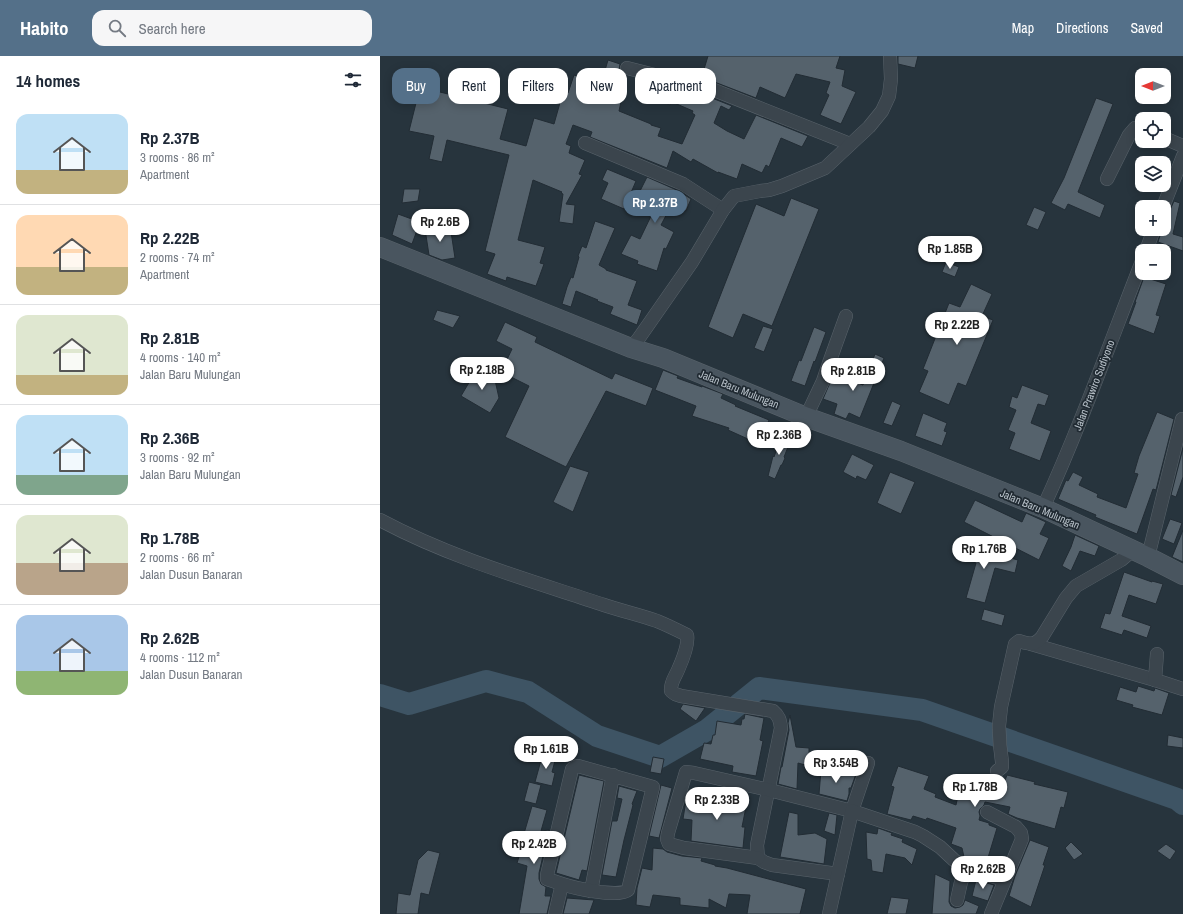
<!DOCTYPE html>
<meta charset="utf-8">
<style>
:root{--surface:#fff;--page:#f6f6f7;--text:#1f2937;--muted:#747a83;--line:#e0e1e3;--accent:#547089}
body{margin:0;font-family:"Archivo Narrow",sans-serif;background:var(--page);color:var(--text);height:100vh;display:flex;flex-direction:column;font-size:15px;white-space:nowrap}
*{box-sizing:border-box;margin:0}
p{font-size:13px;color:var(--muted)}
.icon{flex:none;width:22px;height:22px;fill:none;stroke:currentColor;stroke-width:2;stroke-linecap:round;stroke-linejoin:round}
.map{position:relative;flex:1;overflow:hidden}
.sheet{display:flex;flex-direction:column;background:var(--surface);width:380px}
.sheet>*{flex:none}
.top-card{position:absolute;left:12px;top:12px;width:380px;height:36px;display:flex;gap:8px}
.needle{width:26px;rotate:270deg}
.buttons{position:absolute;left:755px;top:12px;display:grid;gap:8px}
.buttons a{display:grid;place-items:center;width:36px;height:36px;border-radius:8px;background:var(--surface);box-shadow:0 2px 10px #0003;font-size:20px}
.price{position:absolute;translate:-50% -34px;padding:0 9px;border-radius:14px;background:#fff;color:#222;font-size:13px;line-height:26px;filter:drop-shadow(0 1px 2px #0008)}
.price::after{content:'';position:absolute;left:50%;top:24px;width:12px;height:9px;margin-left:-6px;background:inherit;clip-path:polygon(0 0,100% 0,50% 100%)}
.price.active{background:var(--accent);color:#fff}
ul{padding:0;list-style:none}
li{display:flex;align-items:center;gap:12px;height:100px;padding:0 16px}
li+li{border-top:1px solid var(--line)}
li span{display:grid;place-items:center;flex:none;width:112px;height:80px;border-radius:12px;color:#555}
li>.icon{margin-inline-start:auto}
span .icon{width:48px;height:48px;fill:#fffc;stroke-width:1}
li b{font-size:17px}
h2{display:flex;justify-content:space-between;align-items:center;height:48px;padding:0 16px;font-size:17px}
.pill{padding:0 14px;border-radius:12px;background:var(--surface);box-shadow:0 2px 10px #0003;font-size:14px;line-height:36px}
.pill.active{background:var(--accent);color:#fff}
header{display:flex;align-items:center;gap:24px;box-sizing:border-box;height:56px;padding:0 20px;background:var(--accent);color:#fff}
header strong{font-size:19px}
nav{display:flex;gap:22px;margin-inline-start:auto;font-size:14px}
.search{width:280px;height:36px;background:var(--page);display:flex;align-items:center;gap:10px;box-sizing:border-box;padding:0 14px;border-radius:12px;color:var(--muted);font-size:15px}
main{display:flex;flex:1;min-height:0}
.map>svg:first-child{display:block}
</style>
<header>
<strong>Habito</strong>
<div class="search"><svg class="icon" aria-label="search" viewBox="0 0 24 24"><circle cx="10" cy="10" r="6"/><path d="M15 15l6 6"/></svg>Search here</div>
<nav><a>Map</a><a>Directions</a><a>Saved</a></nav>
</header>
<main>
<section class="sheet">
<h2>14 homes<svg class="icon" aria-label="filters" viewBox="0 0 24 24"><path d="M4 7h16M4 17h16"/><circle cx="9" cy="7" r="2"/><circle cx="15" cy="17" r="2"/></svg></h2>
<ul>
<li><span style="background:linear-gradient(#bfe0f5 70%,#c2b280 0)"><svg class="icon" aria-label="home" viewBox="0 0 24 24"><path d="M3 11l9-7 9 7M6 9v11h12V9"/></svg></span><div><b>Rp 2.37B</b><p>3 rooms · 86 m²</p><p>Apartment</p></div></li>
<li><span style="background:linear-gradient(#ffd9b3 65%,#c2b280 0)"><svg class="icon" aria-label="home" viewBox="0 0 24 24"><path d="M3 11l9-7 9 7M6 9v11h12V9"/></svg></span><div><b>Rp 2.22B</b><p>2 rooms · 74 m²</p><p>Apartment</p></div></li>
<li><span style="background:linear-gradient(#dfe7d0 75%,#c2b280 0)"><svg class="icon" aria-label="home" viewBox="0 0 24 24"><path d="M3 11l9-7 9 7M6 9v11h12V9"/></svg></span><div><b>Rp 2.81B</b><p>4 rooms · 140 m²</p><p>Jalan Baru Mulungan</p></div></li>
<li><span style="background:linear-gradient(#bfe0f5 75%,#7fa58c 0)"><svg class="icon" aria-label="home" viewBox="0 0 24 24"><path d="M3 11l9-7 9 7M6 9v11h12V9"/></svg></span><div><b>Rp 2.36B</b><p>3 rooms · 92 m²</p><p>Jalan Baru Mulungan</p></div></li>
<li><span style="background:linear-gradient(#dfe7d0 60%,#b9a48a 0)"><svg class="icon" aria-label="home" viewBox="0 0 24 24"><path d="M3 11l9-7 9 7M6 9v11h12V9"/></svg></span><div><b>Rp 1.78B</b><p>2 rooms · 66 m²</p><p>Jalan Dusun Banaran</p></div></li>
<li><span style="background:linear-gradient(#a9c7e8 70%,#8fb573 0)"><svg class="icon" aria-label="home" viewBox="0 0 24 24"><path d="M3 11l9-7 9 7M6 9v11h12V9"/></svg></span><div><b>Rp 2.62B</b><p>4 rooms · 112 m²</p><p>Jalan Dusun Banaran</p></div></li>
</ul>
</section>
<div class="map">
<svg width="803" height="858" viewBox="0 0 803 858">
<rect width="100%" height="100%" fill="#27343d"/>
<g fill="none" stroke-linecap="round" stroke-linejoin="round">
<path stroke="#3e5464" stroke-width="22" d="M0,639L29,648L106,625L148,636L217,680L280,701L327,674L379,632L542,654L797,743L803,748"/>
</g>
<g fill="#55626c" stroke="#222c34">
<path d="M328,0H460L456,12L465,14L462,30L476,36L461,68L440,59L449,39L446,37L450,26L416,18L405,42L380,31L376,42L337,27L321,23Z"/>
<path d="M518,0H538L535,12L518,8Z"/>
<path d="M228,4L240,8L239,14L241,17L237,30L244,32L239,55L271,68V69L281,72L278,80L302,88L315,59L312,57L313,55L292,46L290,49L277,42L283,29L332,42L352,50L349,54L341,50L334,67L347,75L364,83L376,59L428,80L422,91L401,82L389,111L386,109L382,117L362,108L357,123L338,116V117L313,103L311,106L293,95L287,112L210,81L212,76L193,69L186,88L191,90L189,97L205,104L199,118L202,119L186,148L195,149L193,168L179,166L183,138L181,137L182,136L153,124L138,184L165,191L160,207L164,208L156,230L127,221L126,225L107,218L115,198L105,195L129,99L67,84L62,106L49,103L54,80L29,75L40,31L128,53L120,83L146,90L154,62L174,68L183,36L188,37L194,19L221,28Z"/>
<path d="M716,42L733,48L698,136L725,149L720,162L688,148L685,154L671,147L684,122Z"/>
<path d="M227,113L256,125L244,153L221,143L228,127L222,124Z"/>
<path d="M267,121L299,135L311,143L306,155L291,150L281,169L294,176L286,193L284,192L277,215L257,208L258,205L241,198L251,179L260,183L271,160L263,156L271,140L260,135Z"/>
<path d="M24,133H40L38,145L22,147Z"/>
<path d="M411,142L439,153L392,270L363,258L353,282L328,271L376,148L404,160Z"/>
<path d="M794,145L800,147L793,178L803,181V195L778,186L782,173H784V159L788,157L790,154Z"/>
<path d="M654,151L666,156L658,174L646,169Z"/>
<path d="M18,158L40,166L32,188L12,179Z"/>
<path d="M215,165L235,172L219,209L226,213V214L257,225L248,249L262,254L257,269L230,258L233,251L217,245L218,244L196,235L191,251L182,248L187,231L191,221L193,222L199,201L198,200L202,190L206,192Z"/>
<path d="M70,169L75,202L62,204L49,199L45,173Z"/>
<path d="M566,206L579,211L575,221L562,216Z"/>
<path d="M764,221L786,228L776,259L780,260L774,278L748,268L756,246H755Z"/>
<path d="M591,228L612,238L602,260L613,264L586,330L578,327L569,349L539,336L548,315L543,313L569,247L580,251Z"/>
<path d="M57,254L80,260L73,272L53,264Z"/>
<path d="M125,266L157,281L155,286L232,323L235,317L273,332L266,350L226,335L186,411L125,381L149,330L121,316L132,293L116,285Z"/>
<path d="M383,270L393,273L384,296L374,292Z"/>
<path d="M434,271L446,276L435,306L434,305L425,330L411,325L419,304L421,305Z"/>
<path d="M495,298L504,302L480,362L469,357L466,363L454,358L457,348L443,343L452,322L463,326L465,322L483,329Z"/>
<path d="M97,313L115,324L119,342L110,357L81,340Z"/>
<path d="M283,314L298,320L297,322L322,331V330L343,338L341,342L356,349L355,350L389,364L379,388L348,374L349,372L312,360L316,350L275,334Z"/>
<path d="M642,329L669,339L665,350L658,348L651,367L671,375L660,405L629,393L635,377L628,374L636,354L629,351L632,340L637,342Z"/>
<path d="M512,345L521,349L512,370L503,367Z"/>
<path d="M777,356L794,363L776,434L773,433L757,478L715,461L716,459L678,443L686,424L688,425L693,416L703,421L699,429L718,438L717,441L746,452L758,418L754,417L759,400Z"/>
<path d="M543,357L567,367L564,375L567,376L562,390L535,380Z"/>
<path d="M402,378L412,381L404,401L405,402L402,409H401L395,423L388,420L393,400L394,401Z"/>
<path d="M803,392V421L796,441L791,439Z"/>
<path d="M472,398L494,409L486,424L477,420L476,423L463,416Z"/>
<path d="M190,410L209,416L193,456L173,446Z"/>
<path d="M510,416L535,426L521,458L497,447Z"/>
<path d="M595,444L642,466L646,457L666,466L660,478L669,482L659,504L584,466Z"/>
<path d="M790,463L802,467L794,488L782,483Z"/>
<path d="M803,474V506L792,501Z"/>
<path d="M695,479L719,490L715,500L700,495L691,515L682,510L691,491Z"/>
<path d="M579,488L638,504L635,517L615,512L605,547L586,542L596,507L575,501Z"/>
<path d="M744,516L772,526V525L783,528L776,548L749,539L742,560L771,570L767,582L744,574L742,579L720,572L725,557L730,558Z"/>
<path d="M604,553L625,559L622,570L601,564Z"/>
<path d="M758,630L774,635L775,632L789,637L782,659L752,651L753,649L736,644L740,631L756,636Z"/>
<path d="M303,648L325,652L316,665L300,653Z"/>
<path d="M365,658L384,662L380,684L383,685L376,720L352,716L353,710L320,703L324,687L331,688L333,679H335L337,665L361,669L362,663H364Z"/>
<path d="M410,659L416,691L429,692V710L418,707L417,733L398,728L401,711H402L409,674L408,667Z"/>
<path d="M788,679L803,682V692L787,690Z"/>
<path d="M163,697L176,701L172,716L175,717L172,730L155,726Z"/>
<path d="M273,701L284,703L281,718L270,716Z"/>
<path d="M518,710L549,720L544,733L556,738L555,741L576,749L582,721L604,726L605,722L624,727L627,719L655,726L654,728L688,736L684,752L681,751L675,773L637,762L628,758L630,751L605,746L604,749L600,753L599,756L600,760L599,764L609,767V769L617,772L607,805L619,808L617,813L590,805L584,801L582,792L571,788L576,772L547,762L546,764L533,760L531,764L507,758L514,731L511,730Z"/>
<path d="M441,714L476,718L471,732H469V738L467,745L439,738Z"/>
<path d="M199,719L224,725L207,815L202,814L199,824L176,817Z"/>
<path d="M149,726L161,729L156,748L144,745Z"/>
<path d="M281,729L292,732L279,782L269,780Z"/>
<path d="M239,730L257,735L252,748L253,749L244,784L236,821L222,819L232,765H237L242,743L237,742Z"/>
<path d="M334,740L367,746L362,771H365L363,792L311,785L312,764L303,763L306,744L332,747Z"/>
<path d="M152,750L167,754L161,775L169,774L159,817V823L161,828L166,831L165,840H171L167,858H139L147,810L137,807L145,782L143,781Z"/>
<path d="M409,756L418,758V779L435,777L447,783L444,808L400,801Z"/>
<path d="M449,757L457,759L455,779L444,775Z"/>
<path d="M498,772L512,777L511,779L523,783L522,786L537,793L532,809L525,802L506,798L503,817L492,815L491,804L487,803L486,776L497,778Z"/>
<path d="M650,784L669,791L663,809H665L651,851L629,840L635,820Z"/>
<path d="M691,786L703,798L694,804L685,792Z"/>
<path d="M786,788L796,795L790,804L777,795Z"/>
<path d="M273,792L283,793L287,796L302,800L322,802L321,805L335,809V810L347,812L426,833L420,858H367L370,839L349,838L346,852L329,843V852L300,849V842L273,839L270,851L256,849L257,832L262,812L272,814Z"/>
<path d="M48,794L60,797L49,839L41,837L38,858H16L18,837L30,839L38,804Z"/>
<path d="M555,818L570,825L569,846L571,850L575,852L580,851L583,849L585,844L599,850L596,858H552Z"/>
<path d="M596,824L614,829L608,845L592,840Z"/>
<path d="M511,841L529,843L526,858H507Z"/>
<path d="M187,842L214,844L209,858H183Z"/>
</g>
<g fill="none" stroke-linecap="round" stroke-linejoin="round">
<defs>
<g id="minor">
<path d="M247,12L334,34L470,88"/>
<path d="M784,82L803,90"/>
<path d="M205,87L303,128L343,154"/>
<path d="M727,123L749,79L755,72H762"/>
<path d="M783,151L803,100"/>
<path d="M766,195L774,173"/>
<path d="M251,292L259,282L312,206L343,154L354,140L380,135L389,134L402,130L445,112L489,71L502,55L509,40L511,23L510,0"/>
<path d="M426,361L443,325L449,307L466,260"/>
<path d="M663,452C700,371 730,287 762,205"/>
<path d="M0,464C71,502 149,524 224,549C242,555 260,559 277,565C287,569 297,574 307,579C309,588 302,605 298,614C295,621 290,627 291,635L295,638L301,640L393,655C399,660 400,664 401,672L377,789L378,802L384,806L392,809L458,818"/>
<path d="M768,501L802,363"/>
<path d="M651,588L775,624"/>
<path d="M777,598L775,624L803,633"/>
<path d="M617,715L622,711V706L620,689L619,670L621,651L635,588L639,585C650,588 654,590 662,581L686,542L696,530L741,504L753,494"/>
<path d="M607,756L636,771L641,777L642,783L625,824"/>
<path d="M378,802L304,792L289,788L287,783L288,777L306,716L314,717L389,734L472,755L488,707"/>
<path d="M211,835L233,719"/>
<path d="M577,844L581,826L587,813"/>
<path d="M175,858L182,828L167,823V819L192,713L195,711L198,710L273,731L248,834C239,842 194,832 182,828"/>
<path d="M449,858L472,755L535,776L543,780L560,791L574,804L587,813L625,824L611,858"/>
</g>
<path id="secondary" d="M0,191L251,292L283,302L426,361L521,395L663,452L768,501L803,519"/>
</defs>
<use href="#minor" stroke="#59636b" stroke-width="14"/>
<use href="#secondary" stroke="#59636b" stroke-width="20"/>
<use href="#minor" stroke="#3b454d" stroke-width="13"/>
<use href="#secondary" stroke="#49555f" stroke-width="19"/>
</g>
<g text-anchor="middle" stroke-width="3.5" stroke-linejoin="round" paint-order="stroke">
<g font-size="11" fill="#b7c0c8" stroke="#202a32">
<text transform="translate(714 329) rotate(-69)" y="4">Jalan Prawiro Sudiyono</text>
<text transform="translate(359 333) rotate(22)" y="4">Jalan Baru Mulungan</text>
<text transform="translate(660 453) rotate(23)" y="4">Jalan Baru Mulungan</text>
</g>
</g>
</svg>
<div class="buttons">
<a><svg class="needle" viewBox="-14 -14 28 28"><path d="M0-13l5 13h-10z" fill="#e53935"/><path d="M0 13l5-13h-10z" fill="#747a83"/></svg></a>
<a><svg class="icon" aria-label="locate" viewBox="0 0 24 24"><circle cx="12" cy="12" r="6"/><path d="M12 2v4M12 18v4M2 12h4M18 12h4"/></svg></a>
<a><svg class="icon" aria-label="layers" viewBox="0 0 24 24"><path d="M12 4l9 5-9 5-9-5zM3 14l9 5 9-5"/></svg></a>
<a>+</a>
<a>−</a>
</div>
<b class="price active" style="left:275px;top:168px">Rp 2.37B</b>
<b class="price" style="left:60px;top:187px">Rp 2.6B</b>
<b class="price" style="left:570px;top:214px">Rp 1.85B</b>
<b class="price" style="left:577px;top:290px">Rp 2.22B</b>
<b class="price" style="left:102px;top:335px">Rp 2.18B</b>
<b class="price" style="left:473px;top:336px">Rp 2.81B</b>
<b class="price" style="left:399px;top:400px">Rp 2.36B</b>
<b class="price" style="left:604px;top:514px">Rp 1.76B</b>
<b class="price" style="left:166px;top:714px">Rp 1.61B</b>
<b class="price" style="left:456px;top:728px">Rp 3.54B</b>
<b class="price" style="left:595px;top:752px">Rp 1.78B</b>
<b class="price" style="left:337px;top:765px">Rp 2.33B</b>
<b class="price" style="left:154px;top:809px">Rp 2.42B</b>
<b class="price" style="left:603px;top:834px">Rp 2.62B</b>
<div class="top-card">
<a class="pill active">Buy</a>
<a class="pill">Rent</a>
<a class="pill">Filters</a>
<a class="pill">New</a>
<a class="pill">Apartment</a>
</div>
</div>
</main>
